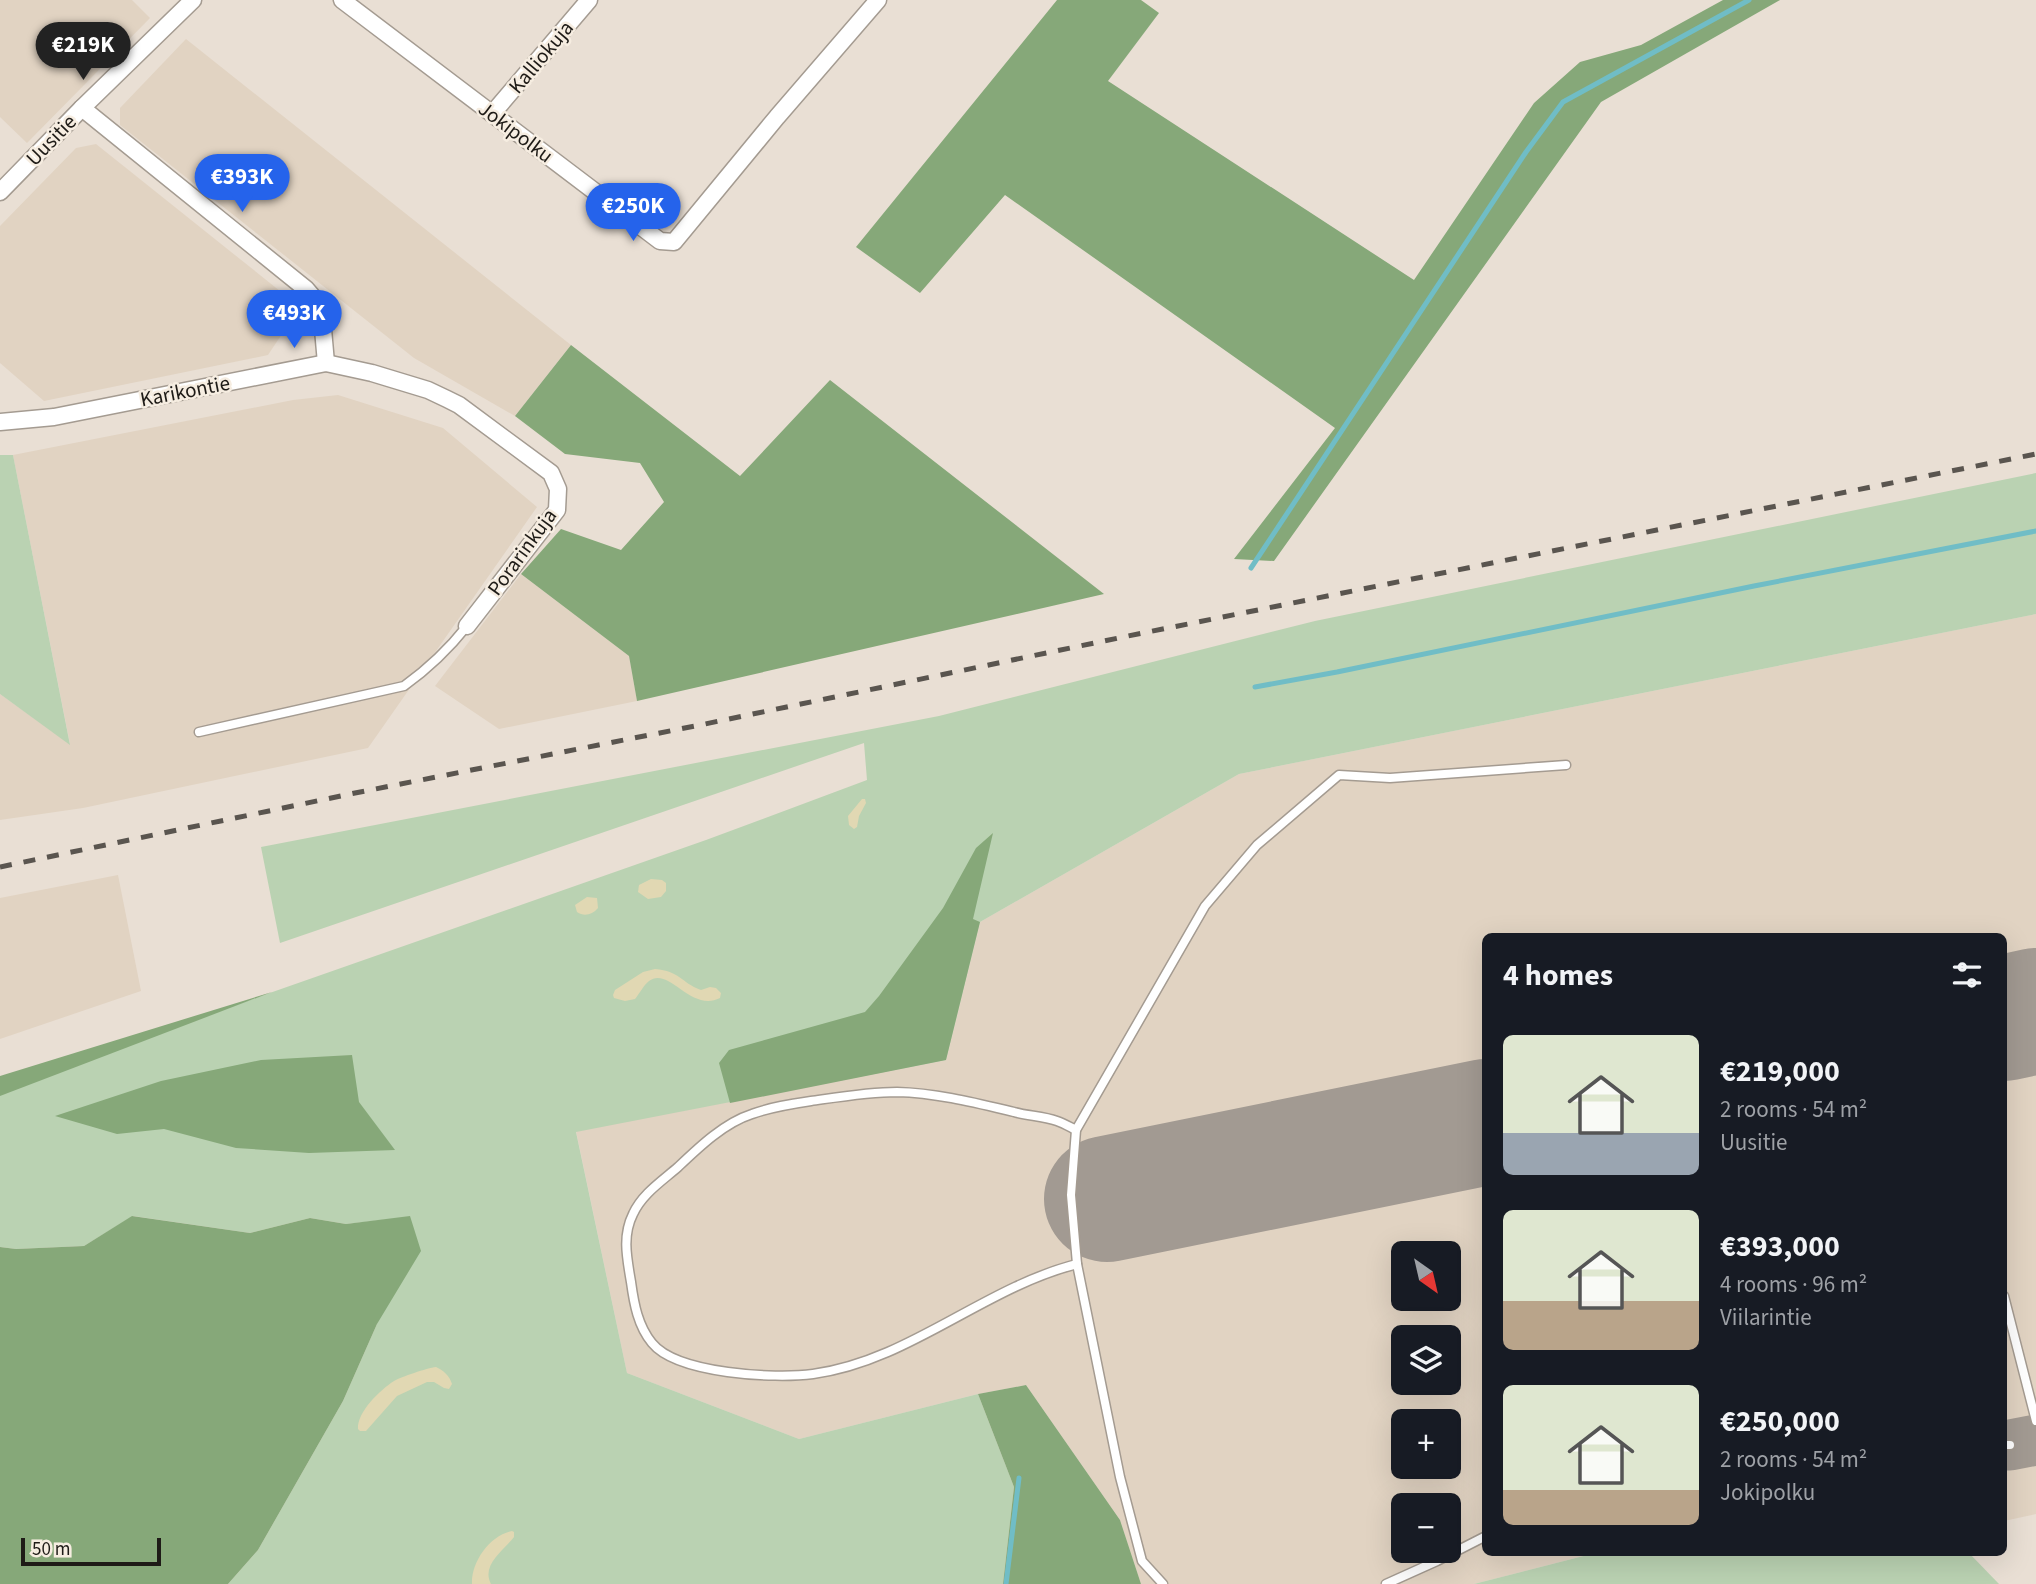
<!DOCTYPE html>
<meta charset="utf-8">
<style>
:root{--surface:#171b24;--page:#20242c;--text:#f1f3f6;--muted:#9ea1a6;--accent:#2563eb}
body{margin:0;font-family:"Source Sans 3",sans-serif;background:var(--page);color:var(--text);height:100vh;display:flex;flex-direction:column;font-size:26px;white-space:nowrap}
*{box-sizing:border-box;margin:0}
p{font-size:23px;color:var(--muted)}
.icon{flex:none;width:38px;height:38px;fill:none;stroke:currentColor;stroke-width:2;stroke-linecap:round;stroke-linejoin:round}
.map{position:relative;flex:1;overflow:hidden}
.drawer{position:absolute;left:1482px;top:933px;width:525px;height:623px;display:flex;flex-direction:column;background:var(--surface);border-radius:10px;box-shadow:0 7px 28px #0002}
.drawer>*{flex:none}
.needle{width:46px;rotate:146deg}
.tools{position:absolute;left:1391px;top:1241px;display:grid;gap:14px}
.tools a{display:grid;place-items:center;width:70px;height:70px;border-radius:10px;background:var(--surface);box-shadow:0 7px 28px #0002;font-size:35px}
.scale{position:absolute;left:21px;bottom:18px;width:140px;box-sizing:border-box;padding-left:7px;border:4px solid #1e1b17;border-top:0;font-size:19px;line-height:24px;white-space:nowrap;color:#1e1b17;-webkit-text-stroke:5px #f6ede1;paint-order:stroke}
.price{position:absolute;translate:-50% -60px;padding:0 16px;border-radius:24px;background:var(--accent);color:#fff;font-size:23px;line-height:46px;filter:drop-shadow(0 2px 4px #0008)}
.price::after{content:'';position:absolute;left:50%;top:42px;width:21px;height:16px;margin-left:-10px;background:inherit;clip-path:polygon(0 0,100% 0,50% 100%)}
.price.active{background:#222;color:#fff}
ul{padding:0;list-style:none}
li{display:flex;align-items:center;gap:21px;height:175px;padding:0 21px}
li span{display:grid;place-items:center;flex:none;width:196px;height:140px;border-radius:10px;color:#555}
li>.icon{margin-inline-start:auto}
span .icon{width:84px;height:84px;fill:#fffc;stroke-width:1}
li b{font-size:30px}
h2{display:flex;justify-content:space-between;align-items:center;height:84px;padding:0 21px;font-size:30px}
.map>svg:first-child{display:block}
</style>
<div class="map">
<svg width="2036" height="1584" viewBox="0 0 2036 1584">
<rect width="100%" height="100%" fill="#e9dfd4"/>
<g fill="#e1d3c2" fill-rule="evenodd">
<path d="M0,0H132L150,18L27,143L0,117Z"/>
<path d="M186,39L571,345L515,416L414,358L120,125V108Z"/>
<path d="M96,144L300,307L268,355L44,401L0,363V226L76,148Z"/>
<path d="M338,395L443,428L537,507L368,748L83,808L0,820V694L70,744L13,455L293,400Z"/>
<path d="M521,574L629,656L637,701L499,729L435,686Z"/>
<path d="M2036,614V1514L2004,1521V936H1486V1552H1599L1474,1584H1141L1120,1520L1026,1385L978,1394L799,1439L627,1373L576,1131L946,1060L980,922L1239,774ZM1404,1253H1449V1298H1404ZM1404,1337H1449V1382H1404ZM1404,1421H1449V1466H1404ZM1404,1505H1449V1550H1404Z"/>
<path d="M118,875L141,991L0,1039V898Z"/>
</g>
<g fill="#bad2b2">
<path d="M0,455H13L70,745L0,694Z"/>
<path d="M2036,473V614L1239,774L980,922L946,1060L576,1132L627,1373L799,1439L978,1394L1014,1487L1003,1584H228L258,1550L343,1401L377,1324L410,1217L346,1224L310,1218L250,1233L133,1216L84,1246L16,1249L0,1247V1093L99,1053L706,840L867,780L864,743L280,943L261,847L939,716L1315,621Z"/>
<path d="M1599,1552H1968L1999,1584H1474Z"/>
</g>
<g fill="#86a879">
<path d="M1057,0H1141L1159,13L1108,81L1414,280L1534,103L1580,62L1641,45L1723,0H1780L1601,102L1274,561L1234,559L1335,428L1005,195L920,293L856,247Z"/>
<path d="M571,345L740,476L830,380L1104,594L637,701L629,656L521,574L561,529L621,550L664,502L640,463L565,454L515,416Z"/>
<path d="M993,833L973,919L980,922L946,1060L730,1103L719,1063L729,1050L865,1012L879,996L943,908L976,848Z"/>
<path d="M272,992L0,1096V1076Z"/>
<path d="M352,1055L359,1102L395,1150L309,1153L236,1148L164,1129L117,1134L55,1116L161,1081L261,1060Z"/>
<path d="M132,1216L250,1233L310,1218L346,1224L410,1216L421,1251L377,1324L343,1401L258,1550L228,1584H0V1247L16,1249L84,1246Z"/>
<path d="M1026,1385L1120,1520L1141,1584H1003L1014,1487L978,1394Z"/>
</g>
<g fill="#e1d8b3">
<path d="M862,799H865L866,803L859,816L857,827L854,829L849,825L848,816Z"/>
<path d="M651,879L662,880L666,883V891L661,897L648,899L638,892L639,885Z"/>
<path d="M587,897L597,898L598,908C592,915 584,917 577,912L575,905Z"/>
<path d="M655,969C680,971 680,982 701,990L710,987L716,988L721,993L720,998C691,1013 669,966 649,981C643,986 640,993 635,999L625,1001L614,998L613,995L615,990L643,972Z"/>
<path d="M436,1367C444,1371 449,1375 452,1384L449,1389L444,1388L434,1382H427L397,1396L366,1431H360L358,1429C357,1412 380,1390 394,1381C401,1377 427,1368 436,1367Z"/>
<path d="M512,1531L514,1532V1537C503,1551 481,1565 491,1584H472C471,1562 490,1535 512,1531Z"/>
</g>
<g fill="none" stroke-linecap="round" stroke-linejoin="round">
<g stroke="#70bdc6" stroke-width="5">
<path d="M1251,568L1526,152L1563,102L1749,0"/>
<path d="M1255,687L1337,672L1754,586L2036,531"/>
<path d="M1006,1584L1019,1478"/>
</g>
<path stroke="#a29a92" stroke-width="51" d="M2010,1445L2036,1440"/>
<g stroke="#a29a92" stroke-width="126">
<path d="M2004,1018L2036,1011"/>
<path d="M1107,1199L1486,1122"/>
</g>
<defs>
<g id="lane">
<path d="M199,732L404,686C429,668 448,650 467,626"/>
<path d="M1076,1130C1070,1127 1063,1123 1057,1121C1043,1116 1028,1116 1014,1112C976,1103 937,1093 897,1092C869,1092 839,1097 811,1101C791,1104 771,1107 752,1114C724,1123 699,1147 678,1167C662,1181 642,1194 633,1214C622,1236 627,1258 631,1282C634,1304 638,1326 652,1343C677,1374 775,1379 813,1374C909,1361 983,1288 1077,1264"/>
<path d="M2004,1296L2036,1421"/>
<path d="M2004,1445H2010"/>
<path d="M1163,1584L1142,1561L1120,1477L1077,1264L1071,1195L1076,1130L1205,906L1257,845L1339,775L1390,778L1566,765"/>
<path d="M1386,1584L1437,1561L1486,1536"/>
</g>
<g id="street">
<path d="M342,0L660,241L674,242L777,117L878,0"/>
<path d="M82,108L306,289L318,303L322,318L326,363"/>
<path d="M492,114L589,0"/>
<path d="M0,192L82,108L193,0"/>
<path d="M0,422L54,417L326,363L372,373L428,390L447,399L459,405L551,473L558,489L557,510L467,626"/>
</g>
</defs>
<use href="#lane" stroke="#a49b91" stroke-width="11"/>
<use href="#street" stroke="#a49b91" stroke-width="19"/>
<use href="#lane" stroke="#fff" stroke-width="8"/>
<use href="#street" stroke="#fff" stroke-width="16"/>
<path stroke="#5a554f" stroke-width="5" stroke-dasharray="12 12" stroke-linecap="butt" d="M0,867L355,793L700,725L1128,636L2036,454"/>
</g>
<g text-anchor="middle" stroke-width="5" stroke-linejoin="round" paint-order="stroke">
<g font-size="21" fill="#1e1b17" stroke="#f6ede1">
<text transform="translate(541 57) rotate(-50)" y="7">Kalliokuja</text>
<text transform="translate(516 132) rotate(37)" y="7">Jokipolku</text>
<text transform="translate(51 140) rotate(-46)" y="7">Uusitie</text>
<text transform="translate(185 391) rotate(-11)" y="7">Karikontie</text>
<text transform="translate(522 552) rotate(-54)" y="7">Porarinkuja</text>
</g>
</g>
</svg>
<div class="tools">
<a><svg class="needle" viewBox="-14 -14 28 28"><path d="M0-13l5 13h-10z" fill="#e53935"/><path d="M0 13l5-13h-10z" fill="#9ea1a6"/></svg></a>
<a><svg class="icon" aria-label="layers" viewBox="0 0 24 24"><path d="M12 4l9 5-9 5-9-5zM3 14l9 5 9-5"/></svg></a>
<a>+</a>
<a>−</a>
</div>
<div class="scale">50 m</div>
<b class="price active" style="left:83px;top:82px">€219K</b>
<b class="price" style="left:242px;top:214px">€393K</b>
<b class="price" style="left:633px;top:243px">€250K</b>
<b class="price" style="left:294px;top:350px">€493K</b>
<section class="drawer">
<h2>4 homes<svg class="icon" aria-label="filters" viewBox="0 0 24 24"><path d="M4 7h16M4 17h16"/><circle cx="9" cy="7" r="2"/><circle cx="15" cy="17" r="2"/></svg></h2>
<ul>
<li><span style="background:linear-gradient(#dfe7d0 70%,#9aa5b1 0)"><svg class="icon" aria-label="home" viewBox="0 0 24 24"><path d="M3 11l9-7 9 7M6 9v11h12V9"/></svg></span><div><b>€219,000</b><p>2 rooms · 54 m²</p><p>Uusitie</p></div></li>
<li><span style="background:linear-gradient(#dfe7d0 65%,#b9a48a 0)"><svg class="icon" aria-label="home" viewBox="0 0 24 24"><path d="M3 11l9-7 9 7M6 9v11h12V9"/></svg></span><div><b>€393,000</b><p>4 rooms · 96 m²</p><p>Viilarintie</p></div></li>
<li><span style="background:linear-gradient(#dfe7d0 75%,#b9a48a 0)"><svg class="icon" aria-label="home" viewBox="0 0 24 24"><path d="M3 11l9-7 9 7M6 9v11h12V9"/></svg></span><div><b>€250,000</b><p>2 rooms · 54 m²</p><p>Jokipolku</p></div></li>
</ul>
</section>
</div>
